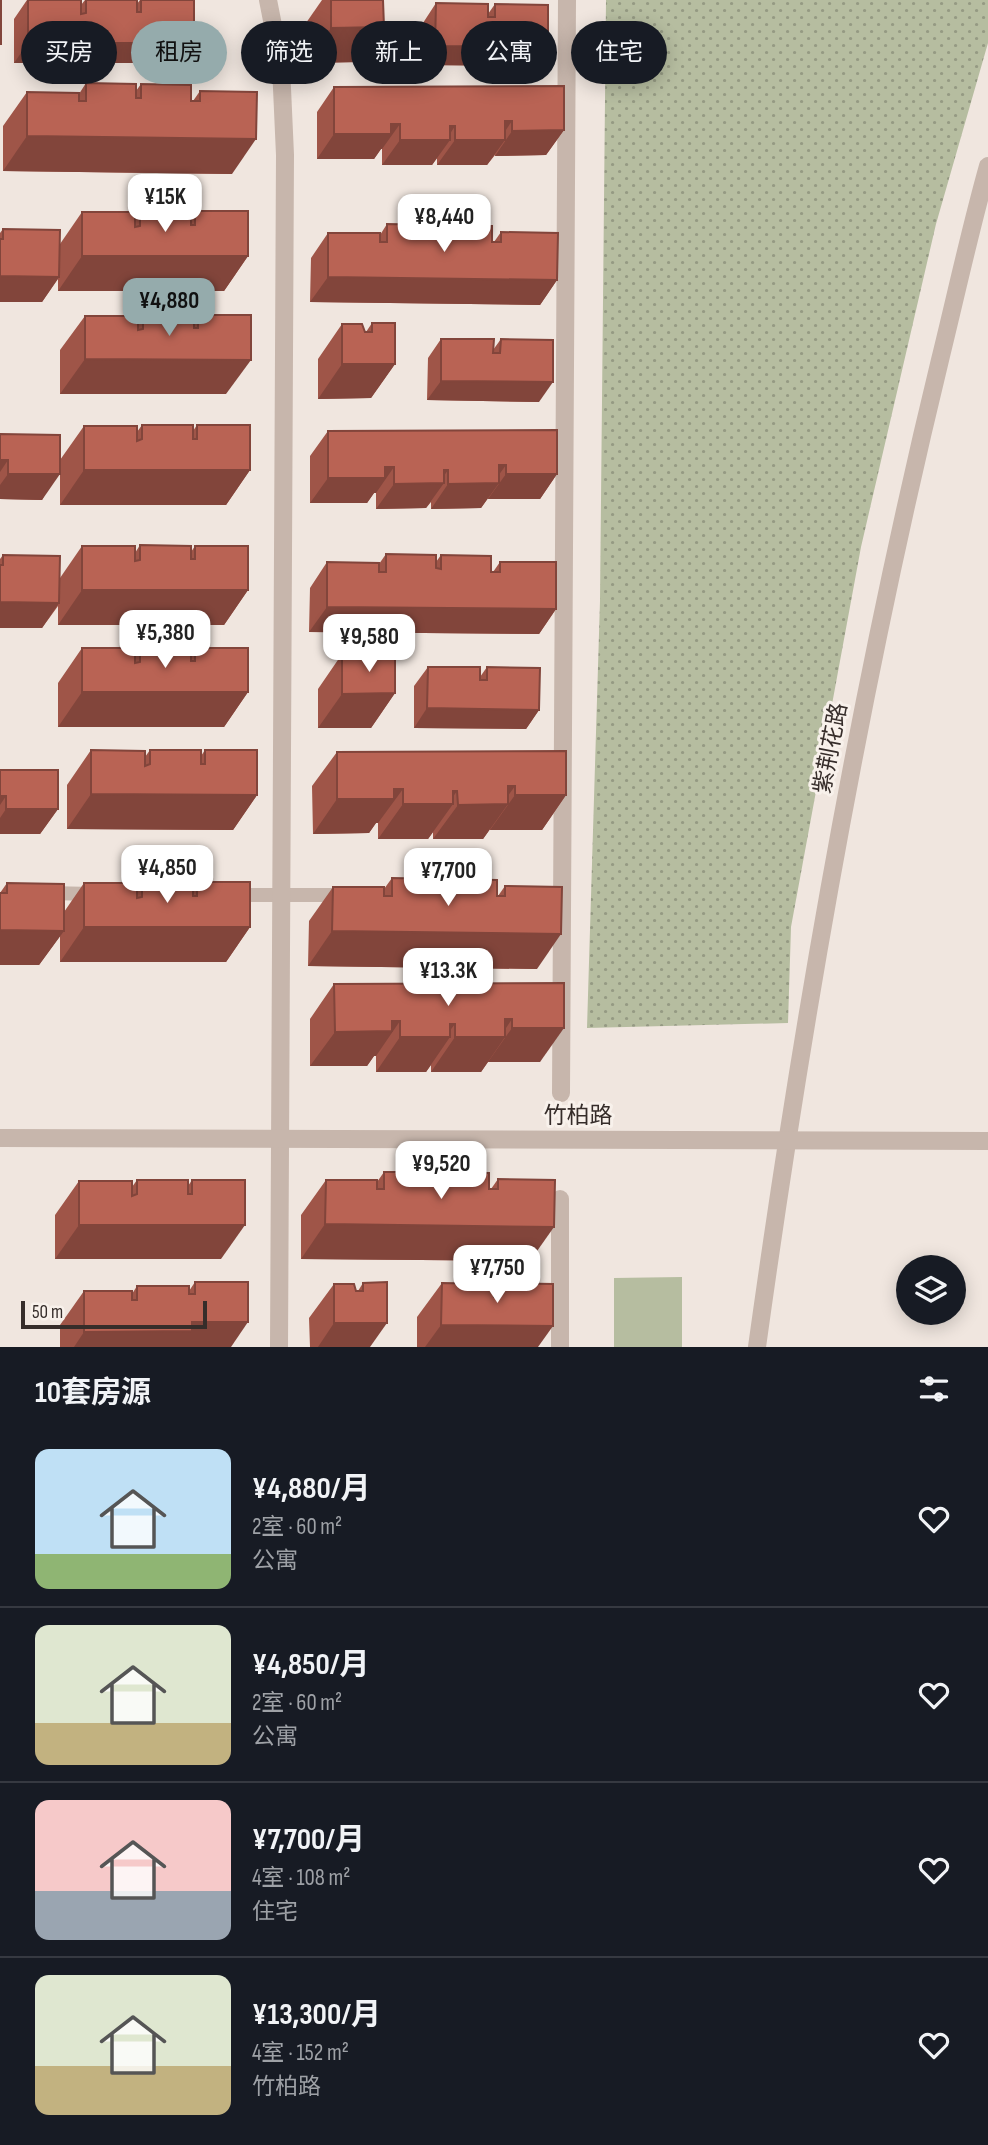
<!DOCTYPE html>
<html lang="zh">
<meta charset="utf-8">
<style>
:root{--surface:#171b24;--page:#20242c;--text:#f1f3f6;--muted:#9ea1a6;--line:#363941;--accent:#95abac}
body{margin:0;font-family:"Sofia Sans Condensed","Noto Sans SC",sans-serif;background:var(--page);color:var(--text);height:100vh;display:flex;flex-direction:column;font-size:26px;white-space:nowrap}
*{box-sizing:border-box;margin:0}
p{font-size:23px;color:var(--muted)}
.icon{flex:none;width:38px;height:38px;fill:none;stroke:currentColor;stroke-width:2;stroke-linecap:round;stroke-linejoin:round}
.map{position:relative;height:1347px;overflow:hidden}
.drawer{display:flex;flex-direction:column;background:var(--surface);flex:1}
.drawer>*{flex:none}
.top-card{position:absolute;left:21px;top:21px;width:947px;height:63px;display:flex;gap:14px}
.fabs{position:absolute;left:896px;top:1255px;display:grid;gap:14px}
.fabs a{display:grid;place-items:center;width:70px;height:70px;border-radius:50%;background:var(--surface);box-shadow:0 4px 18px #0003;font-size:35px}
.scale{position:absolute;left:21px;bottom:18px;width:186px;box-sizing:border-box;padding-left:7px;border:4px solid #362d2a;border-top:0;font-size:19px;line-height:24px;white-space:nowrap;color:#362d2a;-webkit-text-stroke:5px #f8f1eb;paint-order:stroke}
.price{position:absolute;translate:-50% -60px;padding:0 16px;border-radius:14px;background:#fff;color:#222;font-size:23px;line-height:46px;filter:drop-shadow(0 2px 4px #0008)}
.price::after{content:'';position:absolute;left:50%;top:42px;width:21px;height:16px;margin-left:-10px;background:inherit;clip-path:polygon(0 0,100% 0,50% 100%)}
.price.selected{background:var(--accent);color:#111}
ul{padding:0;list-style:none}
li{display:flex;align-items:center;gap:21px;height:175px;padding:0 35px}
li+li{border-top:2px solid var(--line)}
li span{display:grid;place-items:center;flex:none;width:196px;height:140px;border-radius:14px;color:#555}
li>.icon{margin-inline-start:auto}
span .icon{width:84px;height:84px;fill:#fffc;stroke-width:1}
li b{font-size:30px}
h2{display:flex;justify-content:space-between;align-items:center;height:84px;padding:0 35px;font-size:30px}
.pill{padding:0 24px;border-radius:32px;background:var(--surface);box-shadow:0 4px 18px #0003;font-size:24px;line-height:63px}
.pill.selected{background:var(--accent);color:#111}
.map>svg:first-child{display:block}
</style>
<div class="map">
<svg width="988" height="1347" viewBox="0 0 988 1347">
<defs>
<pattern id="grass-dots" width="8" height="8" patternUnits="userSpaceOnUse" patternTransform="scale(1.75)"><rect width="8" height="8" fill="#b6bda0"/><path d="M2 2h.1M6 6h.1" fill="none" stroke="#959a83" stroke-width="1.8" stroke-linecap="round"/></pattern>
</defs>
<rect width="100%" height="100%" fill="#f0e6df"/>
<path fill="url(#grass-dots)" d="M606,0H988V43L936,224L861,547L791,927L788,1023L587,1028L600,601Z"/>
<path fill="#b6bda0" d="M682,1277V1347H614V1278Z"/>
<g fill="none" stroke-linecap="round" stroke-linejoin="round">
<g stroke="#c7b6ac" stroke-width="14">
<path d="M47,893L93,894"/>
<path d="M232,895H345"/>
</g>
<g stroke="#c7b6ac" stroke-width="18">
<path d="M268,0L281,66L285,155L279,1347"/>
<path d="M561,1093L567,0"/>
<path d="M560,1347V1199"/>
<path d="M757,1347C803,1015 861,685 940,360C956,295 970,230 988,166"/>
</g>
<path stroke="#c7b6ac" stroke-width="18" d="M0,1138L988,1141"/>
</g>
<g fill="#9f5548">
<path d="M27,0H81V5L85,0H137V4L140,0H194L180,63H14V19Z"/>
<path d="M322,0H383L384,27L359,62L307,63L306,23Z"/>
<path d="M436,3L488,14L495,4L534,66L422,65L423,23Z"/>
<path d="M86,83L136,91L141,84L191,101H193L200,91L232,174L3,171V126L27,92L79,94Z"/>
<path d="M334,87L564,130L546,155L495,156V155L487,165H437V158L432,165H382V149H381L374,159H317V112Z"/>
<path d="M140,211L191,217L195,211L248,256L224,291H58V279L42,302H0V233L3,229L60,244L82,212L135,219Z"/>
<path d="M387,224L437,233L442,226L492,242H494L501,232L557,280L540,305L310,302L311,258L328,233L380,235Z"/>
<path d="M143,315L194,320L198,315L226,394H60V350L85,316L138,322Z"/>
<path d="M372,323L395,364L371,398L318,399V359L342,324L366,332Z"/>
<path d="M441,339L493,350L501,339L539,402L427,400L428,358Z"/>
<path d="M142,425L193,431L197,425L250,470L226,505H60V467L42,500L0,499V434L60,460L84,426L137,432Z"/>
<path d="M328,431L557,474L540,499H488V498L481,508L431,509V502L426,508L376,509V493H374L367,503H310V456Z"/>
<path d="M140,545L191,552L195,546L248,590L224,625H58V606L42,628H0V559L3,555L60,578L82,546L135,553Z"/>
<path d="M386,554L436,562L441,555L491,572H493L500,562L556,609L539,634L309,632L310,588L327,562L379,564Z"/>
<path d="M82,648L135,655L140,648L191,653L195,648L248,692L224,727H58V683Z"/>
<path d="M372,653L395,693L371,728H318V689L342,654L366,661Z"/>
<path d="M428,667L480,677L487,667L539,710L526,729L414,728V686Z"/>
<path d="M91,750L145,757L150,750L201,756L205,750L257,795L233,830L67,829V785Z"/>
<path d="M337,752L566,795L542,830H490V829L483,839H433V832L428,839H378V823H376L369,833L313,834L312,786Z"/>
<path d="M0,770L58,809L40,834H0Z"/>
<path d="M392,878L442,886L446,879L497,896H498L505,886L537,969L308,966L309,921L333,887L384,889Z"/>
<path d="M142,882L193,888L197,882L250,927L226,962H60V936L39,965H0V893L7,883L64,912L84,883L137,890Z"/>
<path d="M564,983L540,1062H488L481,1072H431V1065L426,1072H376V1056H374L367,1066H310V1019L334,984Z"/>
<path d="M384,1172L434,1180L439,1172L489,1189H491L498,1179L530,1261L301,1259V1215L326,1180L377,1182Z"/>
<path d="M137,1180L188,1186L192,1180L221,1259H55V1215L79,1181L132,1187Z"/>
<path d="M195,1282L231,1347H60V1325L84,1291L132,1294L137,1286L189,1291Z"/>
<path d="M363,1283L370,1347H310L309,1318L334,1284L358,1291Z"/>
<path d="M442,1283L494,1293L501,1283L538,1347H417V1317Z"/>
</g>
<g fill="#82453b">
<path d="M384,27L359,62L307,63L331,28Z"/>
<path d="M28,43H194L180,63H14Z"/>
<path d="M435,46L548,47L534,66L422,65Z"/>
<path d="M505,121H512L499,140H505L487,165H437L455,140Z"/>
<path d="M391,124H400L382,149H381L374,159H317L334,134Z"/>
<path d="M450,126H455L446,140H450L432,165H382L400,140Z"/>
<path d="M564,130L546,155L495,156L512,131Z"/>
<path d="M27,136L256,139L232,174L3,171Z"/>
<path d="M82,256H248L224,291H58Z"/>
<path d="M0,276L59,277L42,302H0Z"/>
<path d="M328,277L557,280L540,305L310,302Z"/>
<path d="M85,359L251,360L226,394H60Z"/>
<path d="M342,364H395L371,398L318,399Z"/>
<path d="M441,381L553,382L539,402L427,400Z"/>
<path d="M0,460H8L0,472Z"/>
<path d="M499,465H506L493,483H499L481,508L431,509L448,484Z"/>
<path d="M385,467H394L376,493H374L367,503H310L328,478Z"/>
<path d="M84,470H250L226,505H60Z"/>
<path d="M444,470H448L439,483H444L426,508L376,509L394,484Z"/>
<path d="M8,474H60L42,500L0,499V485Z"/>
<path d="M506,474H557L540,499H488Z"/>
<path d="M82,590H248L224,625H58Z"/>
<path d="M0,602L59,603L42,628H0Z"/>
<path d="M327,607L556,609L539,634L309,632Z"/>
<path d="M82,692H248L224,727H58Z"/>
<path d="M395,693L371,728H318L342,694Z"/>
<path d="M427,708L539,710L526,729L414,728Z"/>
<path d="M508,786H515L502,804H508L483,839H433L458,805Z"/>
<path d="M394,789H403L378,823H376L369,833L313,834L337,799Z"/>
<path d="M453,791H457L448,804H453L428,839H378L403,804Z"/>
<path d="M91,794L257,795L233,830L67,829Z"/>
<path d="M515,795H566L542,830H490Z"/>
<path d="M0,796H6L0,805Z"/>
<path d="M6,809H58L40,834H0V818Z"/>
<path d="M84,927H250L226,962H60Z"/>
<path d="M0,930L64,931L39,965H0Z"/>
<path d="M332,931L561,934L537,969L308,966Z"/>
<path d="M505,1019H512L500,1037H505L481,1072H431L455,1037Z"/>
<path d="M392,1021H400L376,1056H374L367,1066H310L335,1032Z"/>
<path d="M450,1024H455L445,1037H450L426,1072H376L400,1037Z"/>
<path d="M512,1028H564L540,1062H488Z"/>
<path d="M325,1224L554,1227L530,1261L301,1259Z"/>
<path d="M79,1225H245L221,1259H55Z"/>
<path d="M192,1322H248L231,1347H74L84,1332Z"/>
<path d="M334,1323H387L370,1347H318Z"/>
<path d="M441,1325L553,1326L538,1347H425Z"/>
</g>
<g fill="#b96354" stroke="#82453b" stroke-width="2">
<rect x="0" y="0" width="1" height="44"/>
<path d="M28,0H81V14L86,13V0H137V12H141V0H194V43H28Z"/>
<path d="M331,0H383L384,27L331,28Z"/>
<path d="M436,3L488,4V17H495V4L548,5V47L435,46Z"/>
<path d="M86,83L136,84V98H141V84L191,85V101H200V91L257,92L256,139L27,136V92L79,93V101H86Z"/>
<path d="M564,86V130L512,131V121H505V140H455V126H450V140H400V124H391V134H334V87Z"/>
<path d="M140,211H191V225H195V211H248V256H82V212H135V227L140,226Z"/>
<path d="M387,224L437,225V239H442V226H492V242H501V232L558,233L557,280L328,277V233H380V242H387Z"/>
<path d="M3,229L60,230L59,277L0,276V239H3Z"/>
<path d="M143,315H194V328H198V315H251V360L85,359V316H138V330L143,329Z"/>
<path d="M372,323H395V364H342V324H362L365,332H372Z"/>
<path d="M441,339H494L493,353H500L501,339L553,340V382L441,381Z"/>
<path d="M142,425H193V439H197V425H250V470H84V426H137V441L142,439Z"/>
<path d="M557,430V474H506V465H499V483L448,484V470H444V483L394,484V467H385V478H328V431Z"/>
<path d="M0,434L60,435V474H8V460H0Z"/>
<path d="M140,545L191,546V559H195V546H248V590H82V546H135V561L140,560Z"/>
<path d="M386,554L436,555V568L441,569V555L491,556V572H500V562H556V609L327,607V562L379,563V572H386Z"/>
<path d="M3,555L60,556L59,603L0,602V565H3Z"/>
<path d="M82,648H135V663L140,662V648H191V661H195V648H248V692H82Z"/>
<path d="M372,653H395V693L342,694V654H362L365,661H372Z"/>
<path d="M428,667H480V680H487V667L540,668L539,710L427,708Z"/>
<path d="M91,750L145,751V766L150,764V750H201V764H205V750H257V795L91,794Z"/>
<path d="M566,751V795H515V786H508V804L458,805L457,791H453V804H403V789H394V799H337V752Z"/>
<path d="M0,770H58V809H6V796H0Z"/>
<path d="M392,878L442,879V893H446V879L497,880V896H505V886L562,887L561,934L332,931L333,887H384V896H392Z"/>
<path d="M142,882H193V896H197V882H250V927H84V883H137V898L142,897Z"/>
<path d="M7,883L64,884V931L0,930V893H7Z"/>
<path d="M564,983V1028H512V1019H505V1037H455V1024H450V1037H400V1021H392V1031L335,1032L334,984Z"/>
<path d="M384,1172H434V1186H439V1172L489,1173V1189H498V1179L555,1180L554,1227L325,1224L326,1180H377V1189H384Z"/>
<path d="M137,1180H188V1194H192V1180H245V1225H79V1181H132V1196L137,1194Z"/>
<path d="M195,1282H248V1322H192V1331L84,1332V1291H132V1300H137V1286H189V1294H195Z"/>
<path d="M387,1282V1323H334V1284H354L356,1291H363V1283Z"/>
<path d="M442,1283L494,1284V1297H500L501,1283L553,1284V1326L441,1325Z"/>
</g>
<g text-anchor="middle" stroke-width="6" stroke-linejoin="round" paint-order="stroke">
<g font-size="23" fill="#362d2a" stroke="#f8f1eb">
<text transform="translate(830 748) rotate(-79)" y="8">紫荆花路</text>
<text x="578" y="1123">竹柏路</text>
</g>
</g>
</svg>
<div class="fabs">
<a><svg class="icon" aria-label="layers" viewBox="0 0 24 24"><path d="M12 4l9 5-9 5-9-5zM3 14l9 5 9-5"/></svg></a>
</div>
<div class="scale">50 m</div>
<b class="price" style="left:165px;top:234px">¥15K</b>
<b class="price" style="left:444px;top:254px">¥8,440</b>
<b class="price selected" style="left:169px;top:338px">¥4,880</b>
<b class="price" style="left:165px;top:670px">¥5,380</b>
<b class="price" style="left:369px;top:674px">¥9,580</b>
<b class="price" style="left:167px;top:905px">¥4,850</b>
<b class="price" style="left:448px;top:908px">¥7,700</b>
<b class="price" style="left:448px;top:1008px">¥13.3K</b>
<b class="price" style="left:441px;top:1201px">¥9,520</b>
<b class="price" style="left:497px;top:1305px">¥7,750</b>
<div class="top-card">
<a class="pill">买房</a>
<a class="pill selected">租房</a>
<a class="pill">筛选</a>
<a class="pill">新上</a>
<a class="pill">公寓</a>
<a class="pill">住宅</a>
</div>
</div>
<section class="drawer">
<h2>10套房源<svg class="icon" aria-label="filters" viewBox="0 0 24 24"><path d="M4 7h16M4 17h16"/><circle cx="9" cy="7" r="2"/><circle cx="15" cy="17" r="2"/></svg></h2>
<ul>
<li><span style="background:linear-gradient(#bfe0f5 75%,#8fb573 0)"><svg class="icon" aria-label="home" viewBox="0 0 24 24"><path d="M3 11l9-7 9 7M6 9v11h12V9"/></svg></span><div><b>¥4,880/月</b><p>2室 · 60 m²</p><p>公寓</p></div><svg class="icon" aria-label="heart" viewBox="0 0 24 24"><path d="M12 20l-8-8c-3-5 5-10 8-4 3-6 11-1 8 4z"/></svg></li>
<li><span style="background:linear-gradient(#dfe7d0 70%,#c2b280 0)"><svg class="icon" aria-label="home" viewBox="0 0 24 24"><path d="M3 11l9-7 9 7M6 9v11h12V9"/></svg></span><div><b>¥4,850/月</b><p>2室 · 60 m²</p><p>公寓</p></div><svg class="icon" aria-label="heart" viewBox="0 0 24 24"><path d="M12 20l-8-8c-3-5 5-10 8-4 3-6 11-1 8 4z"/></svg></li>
<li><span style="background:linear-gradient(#f6c9c9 65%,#9aa5b1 0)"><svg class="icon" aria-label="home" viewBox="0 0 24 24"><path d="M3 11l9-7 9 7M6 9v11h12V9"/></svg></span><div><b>¥7,700/月</b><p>4室 · 108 m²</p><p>住宅</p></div><svg class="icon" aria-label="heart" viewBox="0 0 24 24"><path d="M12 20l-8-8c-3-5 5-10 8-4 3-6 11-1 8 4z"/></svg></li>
<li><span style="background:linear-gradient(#dfe7d0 65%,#c2b280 0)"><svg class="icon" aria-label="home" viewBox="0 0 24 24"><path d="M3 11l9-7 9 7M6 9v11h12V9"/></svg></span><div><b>¥13,300/月</b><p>4室 · 152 m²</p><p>竹柏路</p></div><svg class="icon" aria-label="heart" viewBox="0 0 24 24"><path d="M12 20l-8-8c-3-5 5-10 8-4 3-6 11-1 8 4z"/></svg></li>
</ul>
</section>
